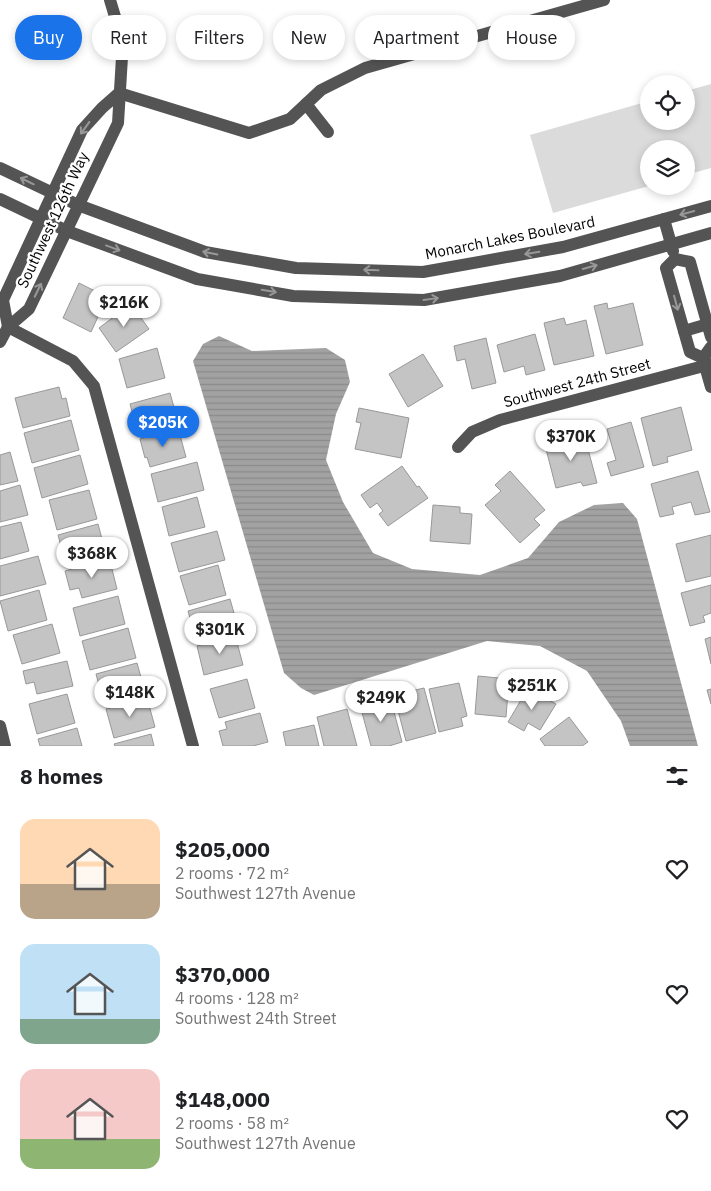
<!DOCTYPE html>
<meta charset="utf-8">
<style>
:root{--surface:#fff;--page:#f6f6f6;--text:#202124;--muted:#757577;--accent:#1a73e8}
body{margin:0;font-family:"IBM Plex Sans",sans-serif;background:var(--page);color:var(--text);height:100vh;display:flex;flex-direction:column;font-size:19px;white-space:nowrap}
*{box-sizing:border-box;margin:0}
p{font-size:16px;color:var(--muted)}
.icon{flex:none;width:28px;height:28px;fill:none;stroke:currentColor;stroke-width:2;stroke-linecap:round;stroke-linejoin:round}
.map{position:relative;height:746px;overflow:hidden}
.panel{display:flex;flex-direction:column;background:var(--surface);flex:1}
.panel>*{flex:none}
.hud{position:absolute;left:15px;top:15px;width:681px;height:45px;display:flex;gap:10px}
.controls{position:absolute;left:640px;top:75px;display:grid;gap:10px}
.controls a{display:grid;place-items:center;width:55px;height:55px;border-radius:50%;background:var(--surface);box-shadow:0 2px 8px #0003;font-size:25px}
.price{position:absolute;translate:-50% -42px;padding:0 11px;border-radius:18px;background:#fff;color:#222;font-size:16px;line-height:32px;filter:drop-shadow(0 1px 2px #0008)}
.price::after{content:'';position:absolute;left:50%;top:30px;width:15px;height:11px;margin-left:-8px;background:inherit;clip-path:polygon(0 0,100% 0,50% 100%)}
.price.active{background:var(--accent);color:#fff}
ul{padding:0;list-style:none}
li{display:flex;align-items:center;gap:15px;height:125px;padding:0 20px}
li span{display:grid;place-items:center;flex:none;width:140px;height:100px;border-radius:15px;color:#555}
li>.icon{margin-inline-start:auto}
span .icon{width:60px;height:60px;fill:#fffc;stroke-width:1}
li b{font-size:21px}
h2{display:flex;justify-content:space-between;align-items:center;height:60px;padding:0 20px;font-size:21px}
.pill{padding:0 18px;border-radius:22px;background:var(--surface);box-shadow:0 2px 8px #0003;font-size:18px;line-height:45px}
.pill.active{background:var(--accent);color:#fff}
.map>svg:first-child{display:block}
</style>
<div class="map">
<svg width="711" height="746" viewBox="0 0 711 746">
<defs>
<pattern id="water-rules" width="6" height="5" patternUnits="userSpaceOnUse" patternTransform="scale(1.25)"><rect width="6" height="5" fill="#a2a2a2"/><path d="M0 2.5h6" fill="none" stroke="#8a8a8a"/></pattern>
</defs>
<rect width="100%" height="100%" fill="#fff"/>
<path fill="#dbdbdb" d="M711,84V168L686,175V149H649V186L553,213L530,135L649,101V121H686V91Z"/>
<path fill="url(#water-rules)" d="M219,336L252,351L326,348L345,360L350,382L336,414L326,460L343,502L373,553L412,569L480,575L528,558L559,522L594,505L623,503L637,519L698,746H630L621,721L587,671L540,646L487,641L314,695L301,688L284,673L193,361L203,344Z"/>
<g fill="#c4c4c4" stroke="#989898">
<path d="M79,283L107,297L91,332L63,318Z"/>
<path d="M607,303L608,309L633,303L643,345L606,354L594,306Z"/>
<path d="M131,304L149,329L116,352L99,328Z"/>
<path d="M564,318L566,325L586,320L594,356L554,365L544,323Z"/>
<path d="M535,334L545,370L526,375L524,366L504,372L497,345Z"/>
<path d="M486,338L496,383L472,389L465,359L457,361L454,346Z"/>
<path d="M157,348L165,378L127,388L119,359Z"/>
<path d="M423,354L443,386L408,407L389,374Z"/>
<path d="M59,387L62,399L66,398L70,416L23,428L15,398Z"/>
<path d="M170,393L178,422L138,433L130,404Z"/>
<path d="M681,407L692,450L667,457L668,462L653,466L641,418Z"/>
<path d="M359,408L409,418L401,458L355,449L361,423L356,422Z"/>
<path d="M71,420L79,450L32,463L24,433Z"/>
<path d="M631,422L644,467L611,476L607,463L616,460L607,429Z"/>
<path d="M178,428L186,457L150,467L147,457L145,458L140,439Z"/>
<path d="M584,434L597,483L583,486L581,482L556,488L545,445Z"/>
<path d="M10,452L18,481L0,485V455Z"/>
<path d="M80,455L88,484L42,498L34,468Z"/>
<path d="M197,462L204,490L158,502L151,474Z"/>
<path d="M402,466L417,487L419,486L428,498L388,526L379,514L383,511L377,503L370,508L361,495Z"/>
<path d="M510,471L545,510L534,519L540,525L520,543L485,505L501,491L495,485Z"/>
<path d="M698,471L710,512L695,515L691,502L672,507L674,514L660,517L651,484Z"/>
<path d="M20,485L28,515L0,522V491Z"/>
<path d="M89,490L97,519L57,530L49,500Z"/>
<path d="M197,497L205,527L169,536L162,507Z"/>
<path d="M433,505L460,507V513L472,514L470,544L430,541Z"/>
<path d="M21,522L29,551L0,559V527Z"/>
<path d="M98,524L106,554L66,565L58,535Z"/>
<path d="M217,531L225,560L179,572L171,543Z"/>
<path d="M711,535V576L686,582L676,544Z"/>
<path d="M38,556L46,584L0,596V566Z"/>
<path d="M100,561L101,568L111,565L117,589L82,598L79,588L70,590L65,571Z"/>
<path d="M218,565L226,595L189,605L180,576Z"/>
<path d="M711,585V613L703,616L705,622L690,626L681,593Z"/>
<path d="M39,590L47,620L8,631L0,601Z"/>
<path d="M118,596L125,624L80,636L73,608Z"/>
<path d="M230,599L234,613L222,617L227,632L202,639L199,627L193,629L188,611Z"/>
<path d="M52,624L60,653L22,664L13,635Z"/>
<path d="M128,628L136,658L90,670L82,641Z"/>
<path d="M235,635L243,665L204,675L197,646Z"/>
<path d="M711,637V664L705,639Z"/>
<path d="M67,661L73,686L37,694L34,682L26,684L23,671Z"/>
<path d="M137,663L142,681L137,683L140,694L104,704L96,674Z"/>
<path d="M478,676L509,679L506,717L475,714Z"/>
<path d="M247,679L255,708L219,718L210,689Z"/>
<path d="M459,683L467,716L461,718L463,726L439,732L429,689Z"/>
<path d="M424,688L436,733L406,741L394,695Z"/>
<path d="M528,688L556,704L540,730L528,723L524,731L508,722Z"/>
<path d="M711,689V704L707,690Z"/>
<path d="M67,694L75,723L37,734L29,704Z"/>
<path d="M390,697L402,742L389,746H371L360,705Z"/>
<path d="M147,698L155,727L114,738L106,709Z"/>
<path d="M347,709L357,746H324L317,717Z"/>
<path d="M260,713L268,742L253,746H223L219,731L227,729L225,722Z"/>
<path d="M569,717L588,742L582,746H545L540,739Z"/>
<path d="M314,725L319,746H286L283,732Z"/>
<path d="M77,728L82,746H40L38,739Z"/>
<path d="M151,734L154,746H115L114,744Z"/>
</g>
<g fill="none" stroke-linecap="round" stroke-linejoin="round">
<g stroke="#545454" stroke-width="12">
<path d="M119,93L249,133L290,119L321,90L365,68L604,0"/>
<path d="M306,104L328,132"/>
<path d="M0,168L78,205L205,252L296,268L423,272L563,247L711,206"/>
<path d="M0,199L67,231L197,279L293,296L424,300L560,276L711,233"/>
<path d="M664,219L673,251"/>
<path d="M675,259L666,268L690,352L703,358L711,347"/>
<path d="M675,259L690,262L711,337"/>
<path d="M8,327L73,361L94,386L193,746"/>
<path d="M8,327L3,300L82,130L102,108L119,93"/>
<path d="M684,331L708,324"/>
<path d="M0,342L8,327L29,309L118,123L122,57L119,30L110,0"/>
<path d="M703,359L711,387"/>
<path d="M458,447L472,432L500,420L711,364"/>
<path d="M0,726L5,746"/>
</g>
</g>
<defs><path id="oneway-shaft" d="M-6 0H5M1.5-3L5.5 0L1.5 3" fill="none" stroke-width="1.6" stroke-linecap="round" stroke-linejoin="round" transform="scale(1.25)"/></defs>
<g stroke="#989898">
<use href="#oneway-shaft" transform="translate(85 128) rotate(126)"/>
<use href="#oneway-shaft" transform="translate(27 181) rotate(-154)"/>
<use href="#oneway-shaft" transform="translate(687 213) rotate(165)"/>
<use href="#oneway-shaft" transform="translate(113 248) rotate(20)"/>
<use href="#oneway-shaft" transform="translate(210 253) rotate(-168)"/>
<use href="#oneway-shaft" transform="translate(532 253) rotate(170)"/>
<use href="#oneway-shaft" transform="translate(590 267) rotate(-16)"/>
<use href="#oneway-shaft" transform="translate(371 270) rotate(-178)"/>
<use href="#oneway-shaft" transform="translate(38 290) rotate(-64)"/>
<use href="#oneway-shaft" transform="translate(269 291) rotate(10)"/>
<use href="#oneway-shaft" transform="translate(431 299) rotate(-8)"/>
<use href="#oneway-shaft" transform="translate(676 303) rotate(75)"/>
</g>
<g text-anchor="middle" stroke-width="4.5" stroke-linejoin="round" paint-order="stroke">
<g font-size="15" fill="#000" stroke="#fff">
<text transform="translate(53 220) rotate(-65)" y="5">Southwest 126th Way</text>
<text transform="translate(510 238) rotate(-11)" y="5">Monarch Lakes Boulevard</text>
<text transform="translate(577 383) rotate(-15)" y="5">Southwest 24th Street</text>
</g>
</g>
</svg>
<div class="controls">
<a><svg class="icon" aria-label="locate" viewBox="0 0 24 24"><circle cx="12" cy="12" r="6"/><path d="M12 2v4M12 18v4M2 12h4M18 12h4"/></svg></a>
<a><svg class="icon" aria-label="layers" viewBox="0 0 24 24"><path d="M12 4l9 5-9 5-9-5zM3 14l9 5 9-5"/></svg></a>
</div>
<b class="price" style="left:124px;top:328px">$216K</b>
<b class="price active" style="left:163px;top:448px">$205K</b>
<b class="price" style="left:571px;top:462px">$370K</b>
<b class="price" style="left:92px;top:579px">$368K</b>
<b class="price" style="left:220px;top:655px">$301K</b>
<b class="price" style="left:532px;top:711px">$251K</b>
<b class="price" style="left:130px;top:718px">$148K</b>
<b class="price" style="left:381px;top:723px">$249K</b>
<div class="hud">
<a class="pill active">Buy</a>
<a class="pill">Rent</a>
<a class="pill">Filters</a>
<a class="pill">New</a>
<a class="pill">Apartment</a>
<a class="pill">House</a>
</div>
</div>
<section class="panel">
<h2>8 homes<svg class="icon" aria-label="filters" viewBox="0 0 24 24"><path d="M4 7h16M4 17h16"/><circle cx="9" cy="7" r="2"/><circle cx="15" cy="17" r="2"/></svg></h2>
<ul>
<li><span style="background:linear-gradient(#ffd9b3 65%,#b9a48a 0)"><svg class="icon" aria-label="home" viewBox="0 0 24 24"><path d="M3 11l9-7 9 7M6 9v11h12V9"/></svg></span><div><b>$205,000</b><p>2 rooms · 72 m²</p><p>Southwest 127th Avenue</p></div><svg class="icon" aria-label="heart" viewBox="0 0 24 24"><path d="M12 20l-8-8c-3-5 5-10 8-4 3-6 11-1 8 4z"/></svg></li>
<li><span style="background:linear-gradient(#bfe0f5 75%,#7fa58c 0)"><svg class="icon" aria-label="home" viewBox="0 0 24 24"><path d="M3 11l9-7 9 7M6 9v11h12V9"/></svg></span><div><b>$370,000</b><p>4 rooms · 128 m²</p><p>Southwest 24th Street</p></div><svg class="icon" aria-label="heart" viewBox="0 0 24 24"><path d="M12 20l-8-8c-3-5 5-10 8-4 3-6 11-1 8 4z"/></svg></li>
<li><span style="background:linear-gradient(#f6c9c9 70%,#8fb573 0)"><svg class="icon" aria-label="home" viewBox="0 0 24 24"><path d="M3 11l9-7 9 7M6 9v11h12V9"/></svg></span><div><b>$148,000</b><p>2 rooms · 58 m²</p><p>Southwest 127th Avenue</p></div><svg class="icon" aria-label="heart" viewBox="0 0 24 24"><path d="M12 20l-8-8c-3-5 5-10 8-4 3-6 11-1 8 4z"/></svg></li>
</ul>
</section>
